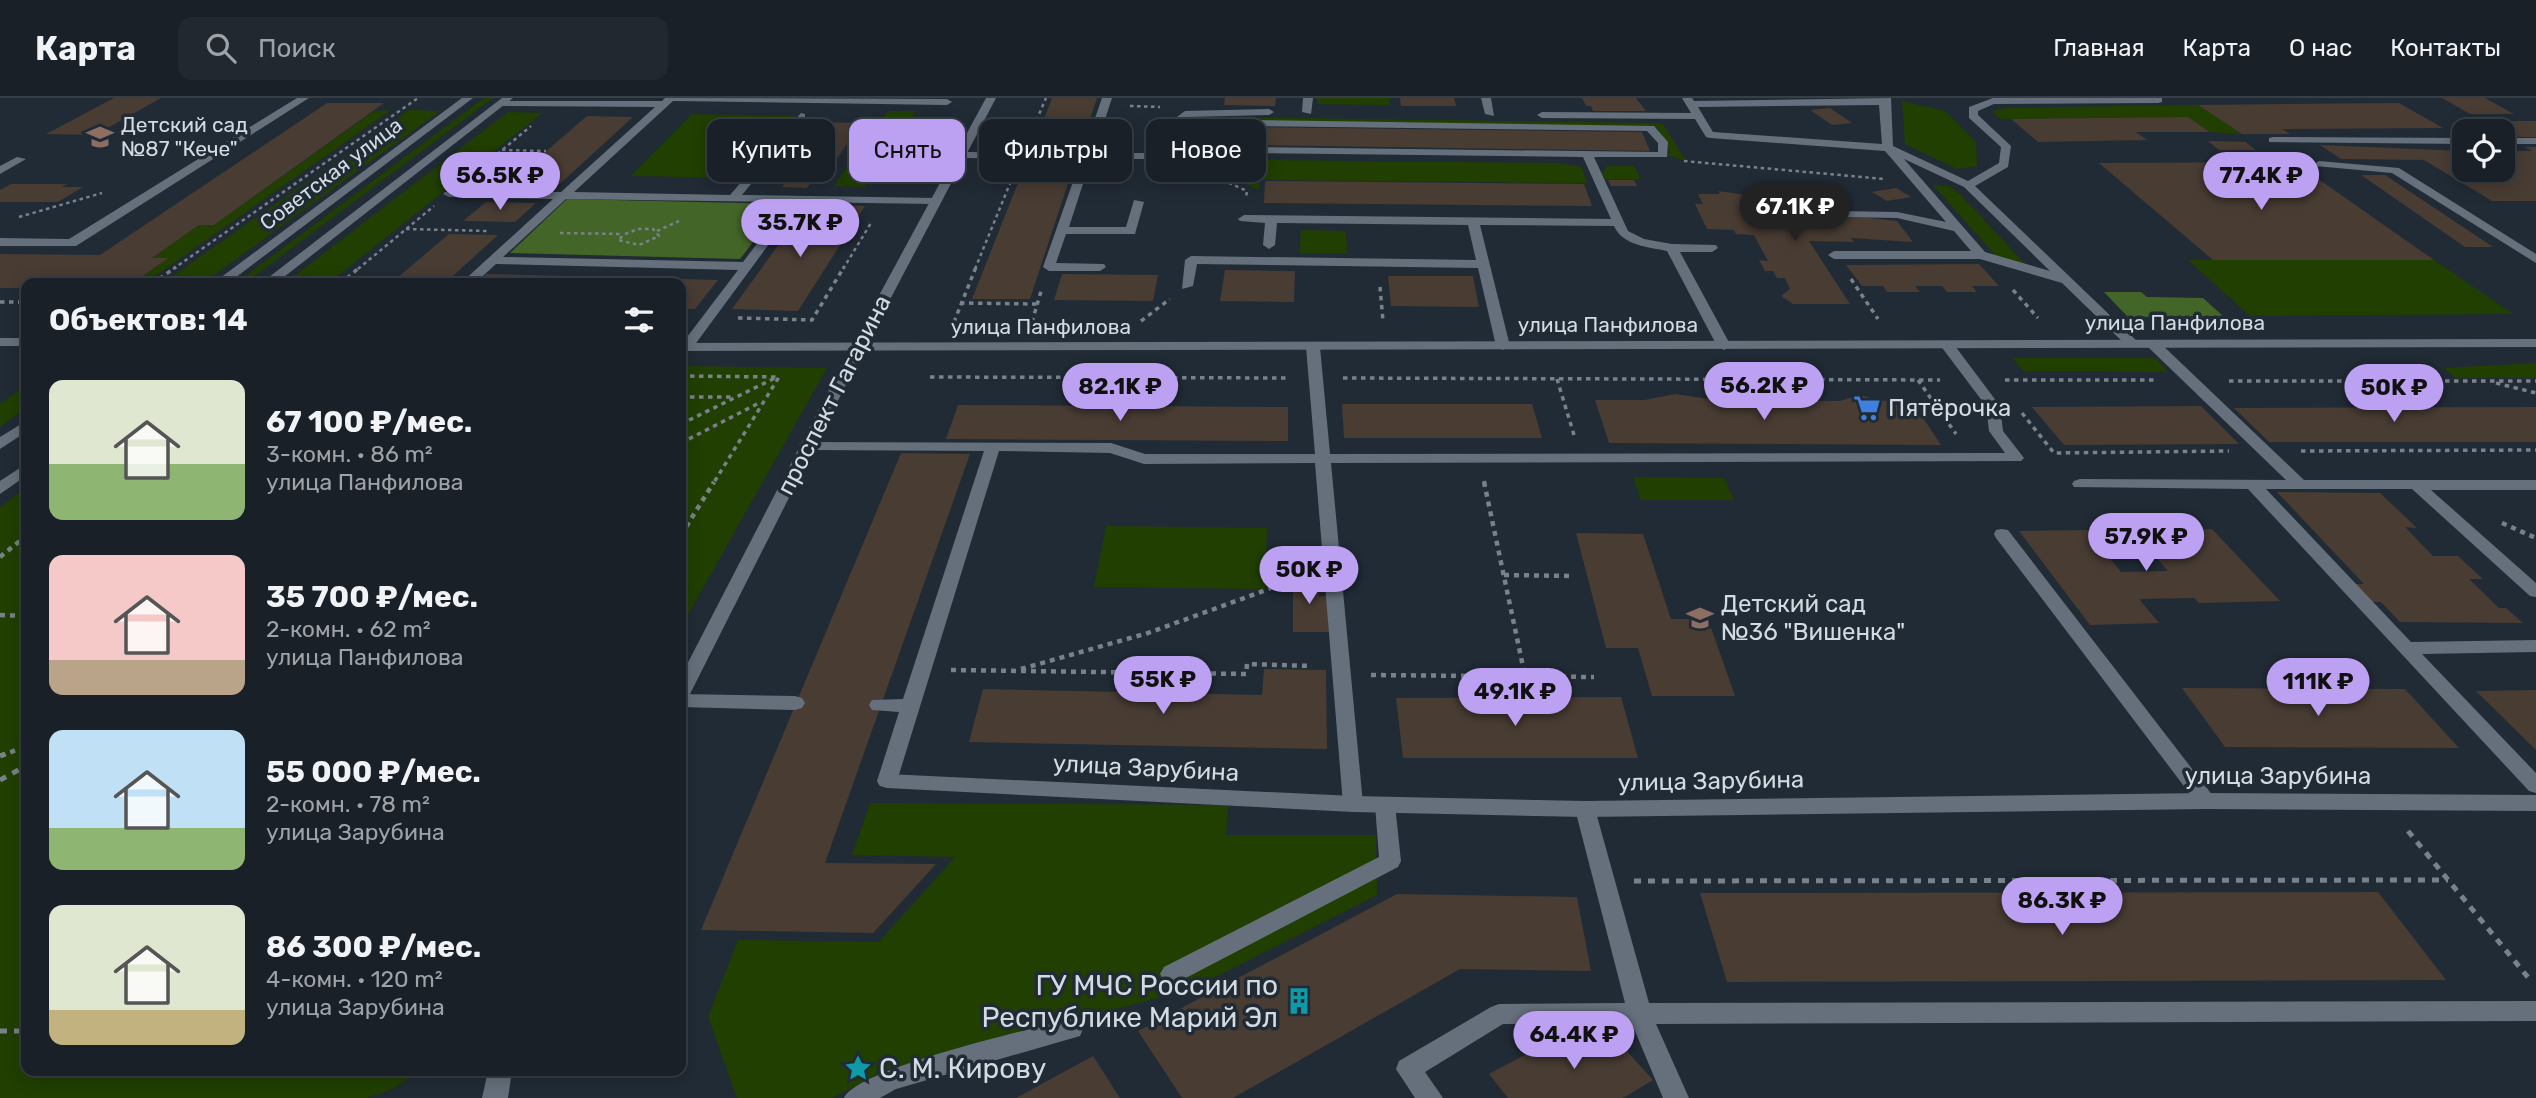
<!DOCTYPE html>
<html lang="ru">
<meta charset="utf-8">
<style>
:root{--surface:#192028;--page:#222830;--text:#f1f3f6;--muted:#9fa3a8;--line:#373e45;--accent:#bca0f2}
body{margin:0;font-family:Rubik,sans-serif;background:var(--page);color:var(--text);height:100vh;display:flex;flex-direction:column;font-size:26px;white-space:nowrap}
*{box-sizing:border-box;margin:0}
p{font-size:23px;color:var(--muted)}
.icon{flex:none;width:38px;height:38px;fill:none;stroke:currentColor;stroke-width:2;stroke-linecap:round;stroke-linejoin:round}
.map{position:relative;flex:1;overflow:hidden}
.panel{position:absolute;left:21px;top:180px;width:665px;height:798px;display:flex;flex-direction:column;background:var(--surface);border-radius:14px;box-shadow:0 4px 18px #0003,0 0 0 2px var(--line)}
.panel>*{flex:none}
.guide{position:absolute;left:707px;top:21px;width:665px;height:63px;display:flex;gap:14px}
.buttons{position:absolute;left:2452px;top:21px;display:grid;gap:14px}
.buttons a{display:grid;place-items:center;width:63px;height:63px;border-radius:14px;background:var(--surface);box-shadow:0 4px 18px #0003,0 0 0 2px var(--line);font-size:35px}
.price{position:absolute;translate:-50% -60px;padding:0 16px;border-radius:24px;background:var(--accent);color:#111;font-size:23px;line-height:46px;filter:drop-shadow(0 2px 4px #0008)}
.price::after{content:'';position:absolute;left:50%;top:42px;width:21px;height:16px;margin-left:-10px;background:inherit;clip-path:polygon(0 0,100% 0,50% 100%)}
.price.active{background:#222;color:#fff}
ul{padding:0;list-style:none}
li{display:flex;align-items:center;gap:21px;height:175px;padding:0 28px}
li span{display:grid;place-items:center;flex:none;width:196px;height:140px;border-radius:14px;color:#555}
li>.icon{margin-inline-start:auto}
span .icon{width:84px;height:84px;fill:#fffc;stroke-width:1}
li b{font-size:30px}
h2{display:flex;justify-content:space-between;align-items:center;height:84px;padding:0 28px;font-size:30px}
.tag{padding:0 24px;border-radius:14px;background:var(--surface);box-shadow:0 4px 18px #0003,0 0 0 2px var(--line);font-size:24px;line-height:63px}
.tag.active{background:var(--accent);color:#111}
header{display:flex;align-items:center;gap:42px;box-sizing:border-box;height:98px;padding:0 35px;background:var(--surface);border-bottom:2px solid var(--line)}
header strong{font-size:33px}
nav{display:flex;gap:38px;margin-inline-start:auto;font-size:24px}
.search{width:490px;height:63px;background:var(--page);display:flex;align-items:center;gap:18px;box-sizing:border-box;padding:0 24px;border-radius:14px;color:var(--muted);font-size:26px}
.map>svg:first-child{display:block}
</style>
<header>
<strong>Карта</strong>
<div class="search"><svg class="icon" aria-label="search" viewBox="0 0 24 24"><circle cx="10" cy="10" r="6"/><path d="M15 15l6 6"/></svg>Поиск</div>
<nav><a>Главная</a><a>Карта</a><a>О нас</a><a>Контакты</a></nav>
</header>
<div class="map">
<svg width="2536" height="1000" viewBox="0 0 2536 1000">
<rect width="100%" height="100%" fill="#212b35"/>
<g fill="#203f01">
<path d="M484,0H493L245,185H236Z"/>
<path d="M1317,0H1389L1390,7L1317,6Z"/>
<path d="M1902,3L1945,13L1976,44L1977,68L1957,71L1905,46Z"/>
<path d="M2174,7H2198L2242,36L2210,34L2188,19L2001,21L1992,13L2007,10Z"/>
<path d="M391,12L145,185L132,186L166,161L152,160L199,127H214L374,13Z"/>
<path d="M409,12L440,13L203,185H163Z"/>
<path d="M888,13H916L899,39H869Z"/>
<path d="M508,14L542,15L329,185H285Z"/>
<path d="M692,16L794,18L742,80L631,78Z"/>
<path d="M1208,19L1655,25L1663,26L1686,63L1666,57L1670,54L1667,44L1656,29L1246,24L1234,30L1231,45L1237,49L1226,53H1184L1188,27Z"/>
<path d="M854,59L885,60L865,89L834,88Z"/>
<path d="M1188,61L1556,65L1582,69L1587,85L1260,82L1259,92Z"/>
<path d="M1607,68H1634L1641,81H1604L1602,76Z"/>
<path d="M1933,87L1949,88L1960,96L2025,166L1996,158Z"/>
<path d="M1301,132L1346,133L1347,155H1300Z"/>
<path d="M2188,162H2434L2513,216L2250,218Z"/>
<path d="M2013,260H2155L2168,274L2023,273Z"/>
<path d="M2536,265V280H2456L2444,270Z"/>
<path d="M681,268L827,270L681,529Z"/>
<path d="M26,287V310L0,329V306Z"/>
<path d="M1633,379L1724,380L1734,402H1641Z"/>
<path d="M26,389V973H421L390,992L367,1000H0V410Z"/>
<path d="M1106,428L1267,430L1265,491L1094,489Z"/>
<path d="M870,705L1228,707L1226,737H1376L1377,797L1192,891L888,971L832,1000H737L708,919L738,842L879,844L955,759L852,757Z"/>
</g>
<g fill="#436628">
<path d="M567,101L782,106L740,161L510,155Z"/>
<path d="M2104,194H2141L2147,199L2203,200L2223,218L2128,219Z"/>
</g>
<g fill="#483c33">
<path d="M114,0H161L95,37L46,36Z"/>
<path d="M1052,0H1097L1080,50H1033Z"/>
<path d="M1225,0H1276L1275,8L1224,7Z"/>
<path d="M1400,0H1454L1456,8H1401Z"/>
<path d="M1582,0H1636L1646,13H1593L1591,8H1586Z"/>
<path d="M2442,0H2485L2514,16H2470Z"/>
<path d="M327,5H384L214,127H199L152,160H168L132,186H26V190H0V156L100,157Z"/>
<path d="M2399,5L2443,30L2282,31L2290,36H2242L2198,7Z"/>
<path d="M1830,10L1852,25L1832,27L1810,12Z"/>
<path d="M587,18L633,19L551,94L500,93Z"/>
<path d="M2188,19L2210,34H2136L2147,42L2038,44L2011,21Z"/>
<path d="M2489,23H2536V39H2518Z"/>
<path d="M813,24L862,25L825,77L772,76Z"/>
<path d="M1250,29L1642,34L1650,53L1247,47Z"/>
<path d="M2208,43L2245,44L2256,52H2219Z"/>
<path d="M2320,47L2464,53V72H2502V53H2532L2525,49H2536V103H2492L2424,62L2341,61Z"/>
<path d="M2294,64L2434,162H2213L2099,65Z"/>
<path d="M1025,67H1074L1030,201H972Z"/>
<path d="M2361,77H2385L2493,149H2465Z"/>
<path d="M1608,82H1634L1637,88H1611Z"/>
<path d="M1265,83L1584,86L1592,108L1264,105Z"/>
<path d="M786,84H811L807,90L782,89Z"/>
<path d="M11,86H67L62,89H83L58,104H0V92Z"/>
<path d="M1896,90L1911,99L1887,103L1872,94Z"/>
<path d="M1718,93L1754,98L1772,130L1799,131L1793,122L1818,123L1816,119L1870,120L1897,123L1913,144L1851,140L1854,144L1809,143L1850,206H1793L1781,198L1790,191L1785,180H1777L1773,173H1765L1759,162L1768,163L1754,137L1736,136L1734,132L1707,131L1695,106H1703L1698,96H1720Z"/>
<path d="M486,104L536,105L515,124L463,123Z"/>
<path d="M807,107L865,108L798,213L732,211Z"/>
<path d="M449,136L498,137L444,186H390Z"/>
<path d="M1979,166L1999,188H1972L1977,194H1947L1942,188H1915L1920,194H1887L1883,188H1862L1846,167Z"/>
<path d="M1225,172L1295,173L1294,204L1220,203Z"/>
<path d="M486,176L718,182L695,211H681V186H476Z"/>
<path d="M1062,176L1158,177L1153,203L1054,202Z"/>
<path d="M1388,178H1473L1479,209L1391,208Z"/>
<path d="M1675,296L1716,302L1840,303L1859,297L1885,303H1912L1941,347L1609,345L1595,302H1645Z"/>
<path d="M1342,306H1532L1542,340H1344Z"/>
<path d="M958,307L1288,309V343L946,341Z"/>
<path d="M2201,308L2239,346L2064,347L2032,309Z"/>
<path d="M2536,309V344H2269L2234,310Z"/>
<path d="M901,355L970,356L825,765L936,766L873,835L701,832Z"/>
<path d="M2277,394L2380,395L2417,430L2405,429L2433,458H2458L2483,481H2469L2499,510H2506L2523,525L2400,524L2381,504H2370L2353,486H2364Z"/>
<path d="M2212,431L2280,503L2199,505L2194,500L2139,501L2159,525L2090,527L2019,433L2087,432L2121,474L2168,473L2133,432Z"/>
<path d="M1576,435L1643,436L1671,521H1708L1735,598H1652L1638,550H1606Z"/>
<path d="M1293,478H1318L1319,498H1327L1329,534H1293Z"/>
<path d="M1264,571L1326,572L1327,651L969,644L983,591L1262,597Z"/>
<path d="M2182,590L2405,591L2459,650L2225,649Z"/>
<path d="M2536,592V652L2476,593Z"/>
<path d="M1621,599L1638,660H1403L1396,600Z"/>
<path d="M2378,794L2446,882L1727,884L1700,795Z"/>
<path d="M1397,796L1577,799L1591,873L1460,871L1233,1000H1182L1138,933Z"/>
<path d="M1604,928L1653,982L1623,1000H1508L1489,976L1549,944L1557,954Z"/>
<path d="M1093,958L1120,1000H1016Z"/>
</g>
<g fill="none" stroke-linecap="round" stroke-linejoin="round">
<g stroke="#79818a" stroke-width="2.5" stroke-dasharray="3.5 3.5" stroke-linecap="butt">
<path d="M1130,8L1160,9"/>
<path d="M1031,35L1046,0"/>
<path d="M502,52L546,53"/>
<path d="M1684,63L1884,81"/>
<path d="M476,74L531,28"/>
<path d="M1216,79L1247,93L1246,99"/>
<path d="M19,119L102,95"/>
<path d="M406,131L488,133"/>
<path d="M638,131H653L659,138L639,147L618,142L625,136Z"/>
<path d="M657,133L679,123"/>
<path d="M560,135L622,136"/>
<path d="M173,171L418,0"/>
<path d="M358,171L434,108"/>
<path d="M843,171L871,125"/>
<path d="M975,171L1013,78"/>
</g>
<g stroke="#79818a" stroke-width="3.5" stroke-dasharray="4.5 4.5" stroke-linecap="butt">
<path d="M1851,181L1878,221"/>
<path d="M152,186L176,169"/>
<path d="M340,186L360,169"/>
<path d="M1380,189L1383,223"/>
<path d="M2013,192L2038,220"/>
<path d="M0,204H26"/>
<path d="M960,205L1037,206"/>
<path d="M738,220L812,222L844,169"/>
<path d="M1141,223L1170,201"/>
<path d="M954,224L976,169"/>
<path d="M1032,224L1042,190"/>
<path d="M681,278L779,279L713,386"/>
<path d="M930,279L1289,280"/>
<path d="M1343,280L1940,282"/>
<path d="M1557,281L1574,337"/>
<path d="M1918,282L1956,336"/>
<path d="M2005,282H2154"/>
<path d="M2229,283H2536"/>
<path d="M2496,285L2536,295"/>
<path d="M681,299H734"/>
<path d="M2022,315L2054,355L2229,353"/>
<path d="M681,326L775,280"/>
<path d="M681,345L761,304"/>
<path d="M2301,353L2536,352"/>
<path d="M1484,383L1485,386"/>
</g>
<g stroke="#79818a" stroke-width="4.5" stroke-dasharray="5 5" stroke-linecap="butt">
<path d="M1484,384L1525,578"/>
<path d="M2502,425L2536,440"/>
<path d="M681,437L714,384"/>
<path d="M0,459L26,438"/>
<path d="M1504,477L1573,478"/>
<path d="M0,517L26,518"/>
<path d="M1021,571L1148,535L1269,491L1293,473L1304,469"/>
<path d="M951,572L1246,576L1247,566L1312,568"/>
<path d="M1371,577L1594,579"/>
<path d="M1,658L26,648"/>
</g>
<g stroke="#79818a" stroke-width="5" stroke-dasharray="7 7" stroke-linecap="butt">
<path d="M0,658L5,656"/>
<path d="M0,682L26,668"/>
<path d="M2408,733L2531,883"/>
<path d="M1634,783L2448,782"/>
<path d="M0,933H26"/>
</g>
<g fill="#65707c" fill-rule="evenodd">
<path d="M297,0H309L76,148H0V140L69,141Z"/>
<path d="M665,0L947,1L952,4L947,7L673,3L574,94L730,97L801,15L805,16V20L742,97L935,100L941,103L935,106L800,104L691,252H681V247L738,172L496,166L474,186H460L553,101L449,99L443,96L445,94H561L655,9L502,8L498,7V3H662ZM566,101L789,104L743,164L503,159Z"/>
<path d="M1102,0H1112L1094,55H1163L1170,24L1185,13L1269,11L1274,14L1269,17L1188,19L1180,25L1174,55L1210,56L1215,59L1214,61H1091L1069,129H1126L1134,102L1144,104L1135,136H1066L1056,165L1104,166L1106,169L1100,173H1049L1043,169L1081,61L960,60L956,59V55L855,53L850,50L855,47L963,49L967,50V54L1083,55Z"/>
<path d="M1303,0H1313L1311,16L1302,14Z"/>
<path d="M1481,0H1491L1494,18L1485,16Z"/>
<path d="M1682,0H1692L1694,3L1891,0L1893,48L1968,83L1999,65L2001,49L1969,20V9L1993,0H2162V4L2158,5L1994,6L1978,13V17L2011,48L2008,69L1975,88L2140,246L2138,249H2128L2062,185L1980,161H1834L1828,157L1834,153H1971L1954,133L1897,120L1781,118L1775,115L1781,112L1897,114L1946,124L1885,53L1710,40L1706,39L1695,21L1542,20L1537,17L1542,14L1691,15ZM1879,7L1882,46L1713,34L1698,9ZM1904,61L1964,89L2050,173L1985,154Z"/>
<path d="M1252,22L1654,28L1668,44L1667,59H1594L1628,133L1644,141L1672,146L1716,147L1718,150L1712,154H1680L1731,248L1724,252L1717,248L1667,153C1649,149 1623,148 1614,128L1480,127L1510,248L1503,252L1496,248L1478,170L1197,166L1193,188L1182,191L1185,162L1191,158L1476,162L1468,127L1277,125L1275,147L1269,151L1263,147L1265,125L1240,123L1238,121L1244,117L1611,121L1583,59L1248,55L1234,46L1238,28ZM1254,28L1647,33L1658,45V54L1250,49L1244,45L1247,32Z"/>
<path d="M2273,39L2464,40V46L2269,44V40Z"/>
<rect x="2502" y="40" width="34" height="6"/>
<path d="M17,59L26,61L0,76V68Z"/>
<path d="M2319,63L2399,70L2536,156V165L2392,75L2315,68L2314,66Z"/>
<path d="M2153,242L2158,243L2304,382H2536V392H2431L2536,485V499L2530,498L2412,391H2266L2411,544L2536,542V554L2422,556L2536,675V695L2529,693L2248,391L2074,389L2072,386L2074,383L2080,381L2286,382L2148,249L2146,246Z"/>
<path d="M1947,243L1952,244L2000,308L2003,333L2024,360L2021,363L1331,365L1363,706L1360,711L1353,714L1346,711L1343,706L1315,365L1144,366L1110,355L999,353L897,683L894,688H880L877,683L899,614L872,612L869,607L872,602L903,601L984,353L807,352L802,350L799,347L802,344L1111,345L1145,356H1315L1306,249L1313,245L1320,249L1330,356L2005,355L1989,333L1986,308L1940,247Z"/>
<path d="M2002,431L2008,432L2213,698L2216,703L2213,708L2206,711L2199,708L1996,440L1994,436L1996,432Z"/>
<path d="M681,596L795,598L802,600L805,605L802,610L795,612L681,609Z"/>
<path d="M1385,699L1392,702L1395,707L1401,763L1398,769L1180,883L1172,886L1164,883L1160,876L1164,869L1379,759L1375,707L1378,702Z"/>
<path d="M1585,703L1592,706L1595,711L1649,905L2536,903V923L1656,926L1689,1000H1663L1632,926H1503L1425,974L1443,1000H1415L1396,971L1399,963L1491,909L1499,906L1625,905L1575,711L1578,706Z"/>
<path d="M1071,921L1080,924L1083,931L1080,938L896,991L880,1000H844C858,970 1032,931 1071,921Z"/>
</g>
<g fill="#65707c" fill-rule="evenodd">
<path d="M986,0H996L864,251L857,255L852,254L850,251Z"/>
<path d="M887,676L1353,698L1585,703L2206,695L2536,697V713L2206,711L1585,719L1353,714L887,690L880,688L877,683L880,678Z"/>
</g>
<g fill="#65707c" fill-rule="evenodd">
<path d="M857,247L864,251L690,596L688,601L681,602V578L850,251Z"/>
<path d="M26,323V334L0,351V339Z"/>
<path d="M26,366V378L0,396V383Z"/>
<path d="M488,973H512L508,1000H482Z"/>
</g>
<g fill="#65707c" fill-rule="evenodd">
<path d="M462,0H473L227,186H212Z"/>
<path d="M502,0H513L275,186H260Z"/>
<rect x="0" y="240" width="26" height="8"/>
<path d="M2536,241V249L681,253V245Z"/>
</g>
</g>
<defs>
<symbol id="school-bare" viewBox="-9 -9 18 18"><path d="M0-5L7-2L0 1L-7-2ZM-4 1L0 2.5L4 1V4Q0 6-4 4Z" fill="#8d6e63" stroke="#212b35" stroke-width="2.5" paint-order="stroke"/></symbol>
<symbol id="supermarket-bare" viewBox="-9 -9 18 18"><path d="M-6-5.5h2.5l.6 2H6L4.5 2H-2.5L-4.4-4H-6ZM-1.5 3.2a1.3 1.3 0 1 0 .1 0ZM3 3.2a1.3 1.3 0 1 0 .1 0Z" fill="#3f7fe0" stroke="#212b35" stroke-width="2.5" paint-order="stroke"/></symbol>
<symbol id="building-bare" viewBox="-9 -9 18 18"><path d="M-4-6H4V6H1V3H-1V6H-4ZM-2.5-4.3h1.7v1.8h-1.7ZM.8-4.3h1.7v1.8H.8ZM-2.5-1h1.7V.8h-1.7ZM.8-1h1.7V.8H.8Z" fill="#0f9aa8" stroke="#212b35" stroke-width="2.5" paint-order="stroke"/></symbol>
<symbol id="sight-bare" viewBox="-9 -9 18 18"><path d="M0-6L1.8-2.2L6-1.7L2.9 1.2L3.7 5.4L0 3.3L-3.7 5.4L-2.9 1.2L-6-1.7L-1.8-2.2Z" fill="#0f9aa8" stroke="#212b35" stroke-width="2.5" paint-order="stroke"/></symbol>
</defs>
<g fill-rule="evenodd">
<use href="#school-bare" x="81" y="20" width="38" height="38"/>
<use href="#supermarket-bare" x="1848" y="291" width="38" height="38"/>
<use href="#school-bare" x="1681" y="501" width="38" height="38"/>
<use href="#building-bare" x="1280" y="884" width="38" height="38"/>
<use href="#sight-bare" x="839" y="951" width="38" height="38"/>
</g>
<g text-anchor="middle" stroke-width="7" stroke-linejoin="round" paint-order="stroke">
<g font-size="21" fill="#d3dae1" stroke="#212b35" text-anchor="start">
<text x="121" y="34">Детский сад<tspan x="121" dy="24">№87 "Кече"</tspan></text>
</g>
<g font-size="21" fill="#d3dae1" stroke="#212b35">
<text transform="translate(331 76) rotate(-37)" y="7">Советская улица</text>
<text x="2175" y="232">улица Панфилова</text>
<text x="1608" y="234">улица Панфилова</text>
<text x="1041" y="236">улица Панфилова</text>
</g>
<g font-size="24" fill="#d3dae1" stroke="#212b35">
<text transform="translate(834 297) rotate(-63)" y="8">проспект Гагарина</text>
<text transform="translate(1146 670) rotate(3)" y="8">улица Зарубина</text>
<text x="2278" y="686">улица Зарубина</text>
<text transform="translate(1711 683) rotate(-1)" y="8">улица Зарубина</text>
</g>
<g font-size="24" fill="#d3dae1" stroke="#212b35" text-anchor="start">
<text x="1888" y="318">Пятёрочка</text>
<text x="1721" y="514">Детский сад<tspan x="1721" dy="28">№36 "Вишенка"</tspan></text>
</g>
<g font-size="28" fill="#d3dae1" stroke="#212b35" text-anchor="end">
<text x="1278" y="897">ГУ МЧС России по<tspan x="1278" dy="32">Республике Марий Эл</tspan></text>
<text x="879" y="980" text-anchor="start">С. М. Кирову</text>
</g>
</g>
</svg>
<div class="buttons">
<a><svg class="icon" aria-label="locate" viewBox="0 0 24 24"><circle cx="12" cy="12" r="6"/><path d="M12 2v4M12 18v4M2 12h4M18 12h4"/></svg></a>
</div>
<b class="price" style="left:500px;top:114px">56.5K ₽</b>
<b class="price" style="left:2261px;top:114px">77.4K ₽</b>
<b class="price active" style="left:1795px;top:145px">67.1K ₽</b>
<b class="price" style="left:800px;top:161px">35.7K ₽</b>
<b class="price" style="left:1764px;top:324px">56.2K ₽</b>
<b class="price" style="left:1120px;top:325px">82.1K ₽</b>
<b class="price" style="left:2394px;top:326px">50K ₽</b>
<b class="price" style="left:2146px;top:475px">57.9K ₽</b>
<b class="price" style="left:1309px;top:508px">50K ₽</b>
<b class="price" style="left:1163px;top:618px">55K ₽</b>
<b class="price" style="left:2318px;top:620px">111K ₽</b>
<b class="price" style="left:1515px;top:630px">49.1K ₽</b>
<b class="price" style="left:2062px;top:839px">86.3K ₽</b>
<b class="price" style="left:1574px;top:973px">64.4K ₽</b>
<div class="guide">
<a class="tag">Купить</a>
<a class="tag active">Снять</a>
<a class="tag">Фильтры</a>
<a class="tag">Новое</a>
</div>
<section class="panel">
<h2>Объектов: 14<svg class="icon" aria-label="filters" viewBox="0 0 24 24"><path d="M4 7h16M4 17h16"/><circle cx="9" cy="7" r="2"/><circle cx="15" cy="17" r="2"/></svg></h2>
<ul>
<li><span style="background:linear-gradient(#dfe7d0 60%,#8fb573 0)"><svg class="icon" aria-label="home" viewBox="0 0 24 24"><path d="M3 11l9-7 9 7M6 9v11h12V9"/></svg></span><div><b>67 100 ₽/мес.</b><p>3-комн. · 86 m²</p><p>улица Панфилова</p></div></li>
<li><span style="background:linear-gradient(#f6c9c9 75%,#b9a48a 0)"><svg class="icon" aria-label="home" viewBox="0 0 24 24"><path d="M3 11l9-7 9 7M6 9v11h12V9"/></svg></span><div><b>35 700 ₽/мес.</b><p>2-комн. · 62 m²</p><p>улица Панфилова</p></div></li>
<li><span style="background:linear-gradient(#bfe0f5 70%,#8fb573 0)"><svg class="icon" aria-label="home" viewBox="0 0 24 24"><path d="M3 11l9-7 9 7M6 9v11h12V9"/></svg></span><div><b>55 000 ₽/мес.</b><p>2-комн. · 78 m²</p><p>улица Зарубина</p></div></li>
<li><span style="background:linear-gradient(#dfe7d0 75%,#c2b280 0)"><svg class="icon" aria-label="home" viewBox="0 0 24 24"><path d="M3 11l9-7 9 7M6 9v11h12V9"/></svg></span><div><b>86 300 ₽/мес.</b><p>4-комн. · 120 m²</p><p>улица Зарубина</p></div></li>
</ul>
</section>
</div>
